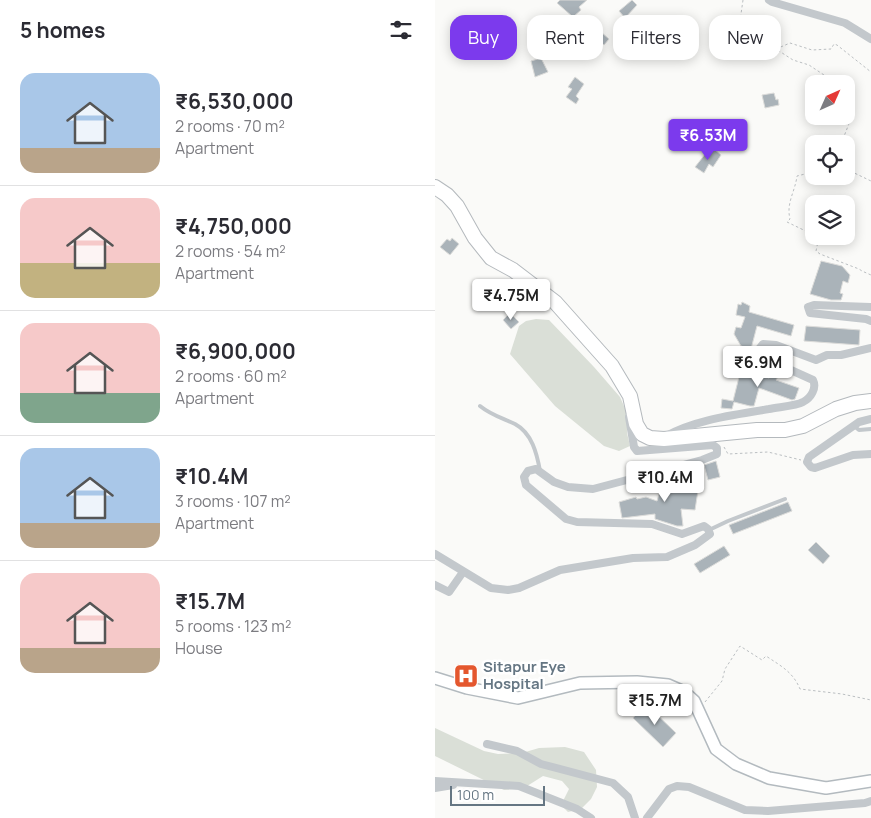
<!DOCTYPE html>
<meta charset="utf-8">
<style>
:root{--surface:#fff;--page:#f2f2f3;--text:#2b2b33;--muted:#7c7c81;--line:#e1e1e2;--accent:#7c3aed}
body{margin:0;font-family:Manrope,sans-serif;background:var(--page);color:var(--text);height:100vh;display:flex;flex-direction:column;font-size:19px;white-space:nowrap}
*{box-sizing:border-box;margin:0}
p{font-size:16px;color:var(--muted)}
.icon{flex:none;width:28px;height:28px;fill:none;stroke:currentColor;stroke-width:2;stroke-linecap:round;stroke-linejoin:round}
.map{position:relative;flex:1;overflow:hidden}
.details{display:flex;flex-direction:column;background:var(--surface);width:435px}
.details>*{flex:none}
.hud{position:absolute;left:15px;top:15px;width:345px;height:45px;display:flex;gap:10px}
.needle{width:32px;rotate:45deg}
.controls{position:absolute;left:370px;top:75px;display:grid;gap:10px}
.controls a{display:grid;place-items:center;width:50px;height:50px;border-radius:10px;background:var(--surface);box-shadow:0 2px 12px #0003;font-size:25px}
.scale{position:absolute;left:15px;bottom:12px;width:95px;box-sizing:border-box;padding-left:5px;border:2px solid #657683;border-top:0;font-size:14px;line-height:18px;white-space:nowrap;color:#657683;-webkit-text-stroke:4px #fff;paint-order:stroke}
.price{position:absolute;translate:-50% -42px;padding:0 11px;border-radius:5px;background:#fff;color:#222;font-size:16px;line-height:32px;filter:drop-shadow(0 1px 2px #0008)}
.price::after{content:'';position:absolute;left:50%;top:30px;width:15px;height:11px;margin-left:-8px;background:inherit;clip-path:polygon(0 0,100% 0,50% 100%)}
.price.current{background:var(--accent);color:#fff}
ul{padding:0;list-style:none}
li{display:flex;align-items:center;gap:15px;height:125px;padding:0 20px}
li+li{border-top:1px solid var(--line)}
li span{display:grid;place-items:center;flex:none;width:140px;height:100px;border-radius:15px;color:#555}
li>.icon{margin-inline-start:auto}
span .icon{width:60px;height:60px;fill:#fffc;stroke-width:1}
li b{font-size:21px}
h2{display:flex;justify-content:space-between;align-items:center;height:60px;padding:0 20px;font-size:21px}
.pill{padding:0 18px;border-radius:15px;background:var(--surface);box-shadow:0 2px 12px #0003;font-size:18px;line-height:45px}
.pill.current{background:var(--accent);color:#fff}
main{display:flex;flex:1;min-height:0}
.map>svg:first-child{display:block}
</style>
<main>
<section class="details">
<h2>5 homes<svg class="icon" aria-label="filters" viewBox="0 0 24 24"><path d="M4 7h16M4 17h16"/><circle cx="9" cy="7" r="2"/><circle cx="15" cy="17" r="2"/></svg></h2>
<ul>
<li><span style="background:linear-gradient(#a9c7e8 75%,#b9a48a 0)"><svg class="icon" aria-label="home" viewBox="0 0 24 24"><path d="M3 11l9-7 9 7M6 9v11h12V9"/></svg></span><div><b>₹6,530,000</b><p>2 rooms · 70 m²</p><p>Apartment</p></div></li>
<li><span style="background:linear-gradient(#f6c9c9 65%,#c2b280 0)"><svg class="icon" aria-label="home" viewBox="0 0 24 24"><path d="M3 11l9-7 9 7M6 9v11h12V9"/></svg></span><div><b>₹4,750,000</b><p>2 rooms · 54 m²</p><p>Apartment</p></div></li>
<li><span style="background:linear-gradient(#f6c9c9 70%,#7fa58c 0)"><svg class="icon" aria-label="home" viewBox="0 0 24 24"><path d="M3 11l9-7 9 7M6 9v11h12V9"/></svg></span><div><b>₹6,900,000</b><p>2 rooms · 60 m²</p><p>Apartment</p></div></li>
<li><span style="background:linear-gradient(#a9c7e8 75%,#b9a48a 0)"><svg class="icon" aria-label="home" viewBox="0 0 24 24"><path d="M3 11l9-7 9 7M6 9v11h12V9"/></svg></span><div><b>₹10.4M</b><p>3 rooms · 107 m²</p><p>Apartment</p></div></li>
<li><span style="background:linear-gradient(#f6c9c9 75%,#b9a48a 0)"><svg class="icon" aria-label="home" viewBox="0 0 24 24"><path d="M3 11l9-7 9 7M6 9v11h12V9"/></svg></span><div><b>₹15.7M</b><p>5 rooms · 123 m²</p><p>House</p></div></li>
</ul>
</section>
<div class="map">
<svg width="436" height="818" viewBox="0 0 436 818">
<rect width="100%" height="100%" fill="#fafaf8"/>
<g fill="#dadfd7">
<path d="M101,319L114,320L159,367L185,397L192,413V433L195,446L184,451L169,446L120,406L75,354L84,326L91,321Z"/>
<path d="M0,728L49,751L63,754L87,753L104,748L130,747L149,752L161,770L162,787L156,799L146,809L133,812L126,805L134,789L127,781L108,776L89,788L69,790L0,756Z"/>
</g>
<g fill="#aab3b9" stroke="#dcdcda">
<path d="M125,0H152L144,7L146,10L138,17L122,3Z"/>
<path d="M197,0L202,5L190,18L184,11Z"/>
<path d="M166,32L174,39L169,45L167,43L155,51L147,40L156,34L160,39Z"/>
<path d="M106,58L113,72L100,77L96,61Z"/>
<path d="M140,77L149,84L141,96L144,99L141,104L131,97L137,89L133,87Z"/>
<path d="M339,93L341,100L343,99L344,105L330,108L327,95Z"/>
<path d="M278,148L286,155L278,167L274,164L269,173L260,167L271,153L273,155Z"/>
<path d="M17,238L24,244L15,255L5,247L12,239L15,241Z"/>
<path d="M386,261L407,266L415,275L413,283L408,281L405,293L408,294L406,300H396L375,294Z"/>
<path d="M307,302L315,306L314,312L359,325L356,336L322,326L316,349L306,346L299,334L301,327L306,328L310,317L301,315L303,304L306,305Z"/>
<path d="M75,313L84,322L76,329L68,320Z"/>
<path d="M371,326L425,330L424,345L369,341Z"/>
<path d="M333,350L340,351L358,357L355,364L332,353Z"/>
<path d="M311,366L321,370L320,373L334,378L335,374L343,377L341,380L364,388L360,399L357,400L324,388L319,406H315L299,402L297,409L286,408L287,399L298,401L306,369L310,370Z"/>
<path d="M281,461L285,477L273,480L269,465Z"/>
<path d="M252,477L265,478L260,510L246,509L248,526H242L220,519V514L187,518L184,502L201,497L202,499L211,497L222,501L226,487L233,489L235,482L251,488Z"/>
<path d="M353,502L357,511L298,534L294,525Z"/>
<path d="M381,542L395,556L388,564L373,550Z"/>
<path d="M289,546L295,555L265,573L259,564Z"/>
<path d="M27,668L39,671L36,681L24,678Z"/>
<path d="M211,704L241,733L228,747L198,718Z"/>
</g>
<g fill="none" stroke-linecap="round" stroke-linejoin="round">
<defs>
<path id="secondary" d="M0,678L32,688L83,698L145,683L202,682L233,685L249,692L259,701L281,749L301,764L334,778L391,788L436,781"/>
<path id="highway" d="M0,187L12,195L22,206L40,238L56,258L78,270L120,302L177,366L195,396L201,424L207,434L215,438L229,439L322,430H350L368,426L401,409L420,403L436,401"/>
</defs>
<use href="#secondary" stroke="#b3babf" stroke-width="14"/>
<use href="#highway" stroke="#b4b9bd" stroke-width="16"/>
<g stroke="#bbbfc2" stroke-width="1" stroke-dasharray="2.5 2.5" stroke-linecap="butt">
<path d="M308,0L304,28C313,41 325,47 340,49"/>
<path d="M406,84L400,78L389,75L374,65L358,60L341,49L355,43L377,50L396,49L399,44L402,45L436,72"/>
<path d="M406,144L417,116L414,91L411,89"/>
<path d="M379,165L374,173L362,176C360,192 351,203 355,219L352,222L379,235"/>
<path d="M411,169L436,181"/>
<path d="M381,236L384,237L381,251L385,254L424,269L427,271L436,275"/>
<path d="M289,447L293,454L333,452L366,460"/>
<path d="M270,702L287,681L290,669L305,646L327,660L331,656C346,666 358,672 365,689L407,694L436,700"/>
</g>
<g stroke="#c3c8cc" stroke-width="4">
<path d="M45,406C56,415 67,418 80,424C97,433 102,454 105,471"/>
<path d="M419,426L424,430L436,429"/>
<path d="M274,530L293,521L350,499"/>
</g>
<g stroke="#c3c8cc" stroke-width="8">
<path d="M334,0L337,2L410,23L436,39"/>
<path d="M435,307L379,305L373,307L375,313L431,319L436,321"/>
<path d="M436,419L424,422L374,457L372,462L376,467L380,468L418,455L436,454"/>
<path d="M231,436C262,419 300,415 334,409C343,407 361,406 368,402C376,398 382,388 378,380L327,357L324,354V349L328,344L341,345L381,360L392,355H406L436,348"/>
<path d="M0,554L56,588L73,590L84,588L125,570L198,558L232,557L260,545L275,534L273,529L269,526L247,534L217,524L142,522L131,519L91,485L89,477L93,471L101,469L119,482L133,487L158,489L267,460L282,454V448L278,445L202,451L199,447L194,417"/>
<path d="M0,585L14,592L28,572"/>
<path d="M52,744L82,751L106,764L178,783L193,797L200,818"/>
<path d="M0,781L84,786L142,809L156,818"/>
<path d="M0,788L18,785"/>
<path d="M212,818L234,789L242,786L254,787L310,810L333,811L430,803L436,801"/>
</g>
<use href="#secondary" stroke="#fff" stroke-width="11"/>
<use href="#highway" stroke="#fff" stroke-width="14"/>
</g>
<defs>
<symbol id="hospital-square" viewBox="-11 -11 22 22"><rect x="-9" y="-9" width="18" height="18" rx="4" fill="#e4572e" stroke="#fff"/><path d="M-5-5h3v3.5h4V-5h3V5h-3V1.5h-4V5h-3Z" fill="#fff"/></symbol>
</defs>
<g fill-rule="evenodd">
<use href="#hospital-square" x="17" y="662" width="28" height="28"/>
</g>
<g text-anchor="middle" stroke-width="5" stroke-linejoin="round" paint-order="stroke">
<g font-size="15" font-weight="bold" fill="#657683" stroke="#fff" text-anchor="start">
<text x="48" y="672">Sitapur Eye<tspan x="48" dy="17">Hospital</tspan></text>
</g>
</g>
</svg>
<div class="controls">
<a><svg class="needle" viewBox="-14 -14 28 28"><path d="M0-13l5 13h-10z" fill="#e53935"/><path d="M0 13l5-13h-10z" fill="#7c7c81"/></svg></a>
<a><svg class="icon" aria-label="locate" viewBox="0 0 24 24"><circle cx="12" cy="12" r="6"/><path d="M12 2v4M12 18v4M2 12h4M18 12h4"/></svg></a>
<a><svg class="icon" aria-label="layers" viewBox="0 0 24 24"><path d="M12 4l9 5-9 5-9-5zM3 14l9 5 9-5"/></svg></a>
</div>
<div class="scale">100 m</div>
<b class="price current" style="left:273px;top:161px">₹6.53M</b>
<b class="price" style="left:76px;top:321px">₹4.75M</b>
<b class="price" style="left:323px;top:388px">₹6.9M</b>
<b class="price" style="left:230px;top:503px">₹10.4M</b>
<b class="price" style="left:220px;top:726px">₹15.7M</b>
<div class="hud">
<a class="pill current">Buy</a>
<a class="pill">Rent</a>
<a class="pill">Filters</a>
<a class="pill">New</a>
</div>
</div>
</main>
